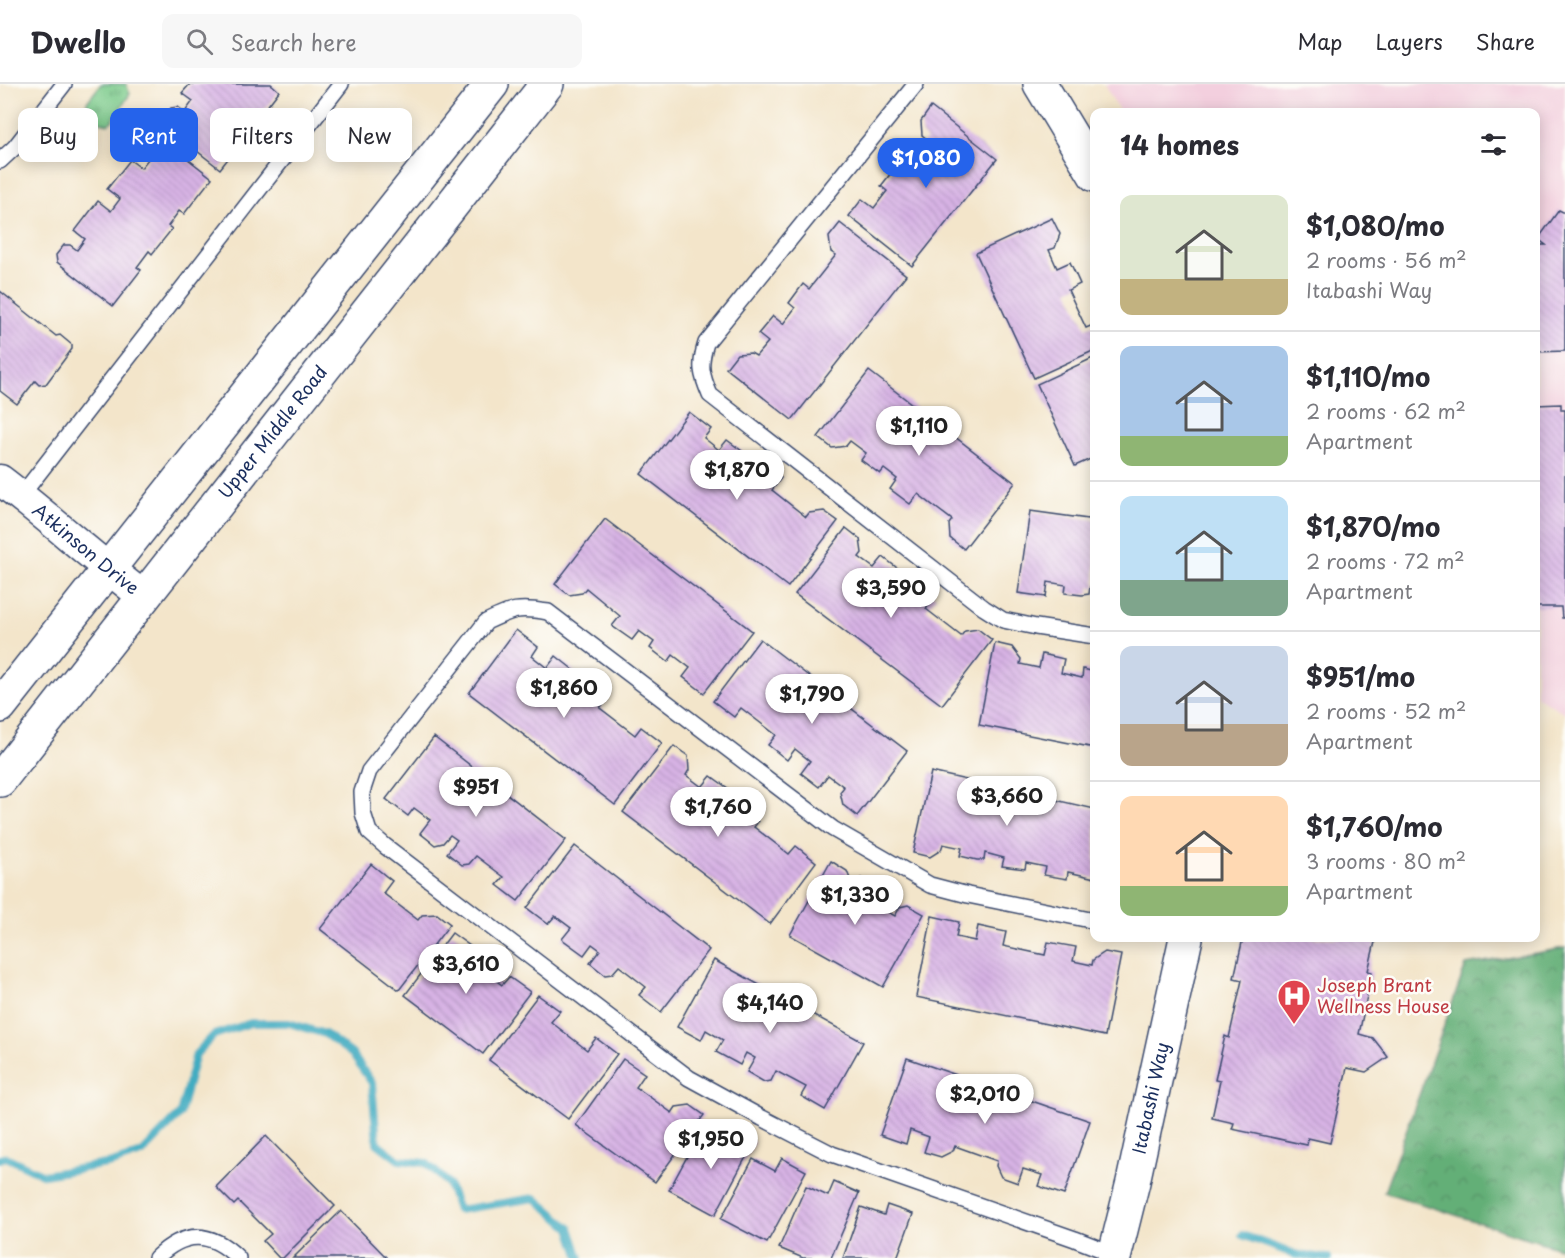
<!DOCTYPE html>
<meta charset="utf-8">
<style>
:root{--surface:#fff;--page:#f7f7f7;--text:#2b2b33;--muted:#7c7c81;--line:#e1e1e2;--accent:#2563eb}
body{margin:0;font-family:"Playpen Sans",sans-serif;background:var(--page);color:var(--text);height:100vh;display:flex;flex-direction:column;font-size:22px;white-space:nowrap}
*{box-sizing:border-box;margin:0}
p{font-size:20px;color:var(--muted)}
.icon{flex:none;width:33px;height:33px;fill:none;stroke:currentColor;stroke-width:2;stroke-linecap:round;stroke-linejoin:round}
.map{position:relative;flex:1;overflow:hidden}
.sheet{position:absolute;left:1090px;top:24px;width:450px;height:834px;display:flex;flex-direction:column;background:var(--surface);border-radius:12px;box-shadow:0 3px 15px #0003}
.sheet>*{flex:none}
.top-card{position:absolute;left:18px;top:24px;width:570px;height:54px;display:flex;gap:12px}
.price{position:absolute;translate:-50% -51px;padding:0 14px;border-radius:21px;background:#fff;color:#222;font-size:20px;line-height:39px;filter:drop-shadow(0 2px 3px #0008)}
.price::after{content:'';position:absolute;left:50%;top:36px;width:18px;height:14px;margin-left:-9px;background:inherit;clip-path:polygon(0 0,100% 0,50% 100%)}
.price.selected{background:var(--accent);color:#fff}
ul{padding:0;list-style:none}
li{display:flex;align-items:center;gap:18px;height:150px;padding:0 30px}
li+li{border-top:2px solid var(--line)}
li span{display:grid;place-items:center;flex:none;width:168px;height:120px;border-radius:12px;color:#555}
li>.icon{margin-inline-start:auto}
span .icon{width:72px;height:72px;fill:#fffc;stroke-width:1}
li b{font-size:26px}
h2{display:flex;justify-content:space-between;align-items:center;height:72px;padding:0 30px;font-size:26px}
.pill{padding:0 21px;border-radius:12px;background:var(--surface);box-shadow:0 3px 15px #0003;font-size:21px;line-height:54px}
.pill.selected{background:var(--accent);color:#fff}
header{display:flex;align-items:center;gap:36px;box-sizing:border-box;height:84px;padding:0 30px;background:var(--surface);border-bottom:2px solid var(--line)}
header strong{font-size:28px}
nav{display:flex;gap:33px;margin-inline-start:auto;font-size:21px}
.search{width:420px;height:54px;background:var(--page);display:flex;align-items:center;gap:15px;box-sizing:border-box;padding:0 21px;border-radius:12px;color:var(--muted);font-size:22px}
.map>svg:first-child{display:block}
</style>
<header>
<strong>Dwello</strong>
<div class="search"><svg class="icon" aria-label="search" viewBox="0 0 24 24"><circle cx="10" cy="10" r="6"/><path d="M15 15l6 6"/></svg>Search here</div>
<nav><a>Map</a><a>Layers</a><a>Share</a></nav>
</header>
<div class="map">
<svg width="1565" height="1174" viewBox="0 0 1565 1174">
<defs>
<pattern id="forest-crowns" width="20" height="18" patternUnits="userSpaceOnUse" patternTransform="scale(1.5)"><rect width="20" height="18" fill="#64af77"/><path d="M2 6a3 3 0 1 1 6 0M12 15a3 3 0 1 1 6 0" fill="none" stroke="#528f65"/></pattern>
<pattern id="park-tufts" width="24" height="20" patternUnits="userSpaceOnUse" patternTransform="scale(1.5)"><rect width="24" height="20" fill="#7bcb8b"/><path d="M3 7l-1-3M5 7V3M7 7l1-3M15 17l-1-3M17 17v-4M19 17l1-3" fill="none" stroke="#64a575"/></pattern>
<pattern id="building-back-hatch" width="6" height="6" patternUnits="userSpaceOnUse" patternTransform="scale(1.5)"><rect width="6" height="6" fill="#d7b2e4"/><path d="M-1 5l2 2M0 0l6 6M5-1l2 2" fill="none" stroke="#b899c6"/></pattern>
</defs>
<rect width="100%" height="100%" fill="#fdfcf7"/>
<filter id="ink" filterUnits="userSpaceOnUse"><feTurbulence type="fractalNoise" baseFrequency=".0167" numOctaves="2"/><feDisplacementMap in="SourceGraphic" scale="12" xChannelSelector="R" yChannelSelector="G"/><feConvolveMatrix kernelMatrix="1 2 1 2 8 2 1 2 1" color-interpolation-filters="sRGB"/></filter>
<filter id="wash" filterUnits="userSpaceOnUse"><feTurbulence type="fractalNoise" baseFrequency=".008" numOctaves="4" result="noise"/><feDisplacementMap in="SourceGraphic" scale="24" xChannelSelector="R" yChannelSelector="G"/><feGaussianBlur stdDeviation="1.35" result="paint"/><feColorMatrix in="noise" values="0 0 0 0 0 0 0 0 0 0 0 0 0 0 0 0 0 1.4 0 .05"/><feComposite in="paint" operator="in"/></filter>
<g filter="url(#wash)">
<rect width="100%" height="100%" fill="#f3e5ca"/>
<path fill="#f3cfde" d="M1104,0H1565V629L1536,612V28H1120Z"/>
<path fill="url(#forest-crowns)" stroke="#406f6a" stroke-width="1.5" d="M1565,864V1161L1558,1164L1384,1108L1466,881Z"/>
<path fill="url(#park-tufts)" stroke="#4b7d74" stroke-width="1.5" d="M101,0H126L130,10L112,37L108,40L97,37L86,26L87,18Z"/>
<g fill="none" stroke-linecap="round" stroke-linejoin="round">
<g stroke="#42acc1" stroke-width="8">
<path d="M0,1075L6,1073L44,1091L112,1079L142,1069L180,1030L196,970L214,951L251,939H289L325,950L352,970L372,999L377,1059L399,1076L426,1079L448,1099L458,1126L535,1114L570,1144L580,1174"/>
<path d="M1242,1151L1297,1171L1328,1174"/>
</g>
</g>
<g id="blocks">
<g fill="url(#building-back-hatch)">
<path d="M190,0H271L279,7L259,33L247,25L243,30L251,37L244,44L249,48L220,85L164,41L163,34L171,24L178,23L185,28L193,17L182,9Z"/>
<path d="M931,23L997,75L912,182L849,132L862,115L874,124L887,107L881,102L895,84L900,89L927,55L922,51L921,37Z"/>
<path d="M156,50L212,94L184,130L179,127L168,142L172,145L152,170L149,167L137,183L141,186L113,222L57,178L56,171L64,161H70L77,166L85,155L75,147L98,117L111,127L120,115L107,105L130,76L141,84L149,74L142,69L141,62L149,51Z"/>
<path d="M1559,126L1565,129V267L1536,268V161H1546L1538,155Z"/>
<path d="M1052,134L1060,150L1055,164L1049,166L1057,184L1070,178L1080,200L1068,206L1086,244L1093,241L1095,246V266L1034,294L976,169Z"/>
<path d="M840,139L906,191L792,336L726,284L737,270L751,269L756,272L768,258L758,250L773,232L783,240L795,224L789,219L803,200L809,205L836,171L831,168L829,153Z"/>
<path d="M0,207L56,252L60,251L72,261V265L46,300L39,301L35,297L17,320L0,307Z"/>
<path d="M1095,273V373L1075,382L1037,300Z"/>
<path d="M869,287L1015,399L964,465L950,454L949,440L952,436L918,410L910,420L890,405L897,395L884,385L880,390L861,376L866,369L850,357L846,362L832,364L818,353Z"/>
<path d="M1561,320V326H1565V534H1562L1561,523H1536V321Z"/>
<path d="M689,328L711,345L704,354L719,366L727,356L746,370L738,380L753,392L762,380L781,394L772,406L806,433L809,429L824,427L838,437L788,503L641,390Z"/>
<path d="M1030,427L1095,436V504L1090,503L1089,510L1082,511L1065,509L1066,501L1048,498L1046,513L1018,509Z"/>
<path d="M605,435L752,547L704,609L683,593L690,584L673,571L668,578L650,564L654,558L639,547L632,556L612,542L620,532L586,504L582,509L569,511L555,500Z"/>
<path d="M846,444L860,455L862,469L859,473L874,484L883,473L901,487L892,499L908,511L917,499L936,513L926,525L961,552L965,547L978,545L992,556L942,621L795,510Z"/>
<path d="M516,546L538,563L532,572L547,584L556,572L575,587L566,598L581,610L587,604L600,613L604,619L600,624L635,651L641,643L662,659L615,721L469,609Z"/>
<path d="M760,555L907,667L857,732L843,721L840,708L844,703L828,691L819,703L801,689L810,677L795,665L787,676L768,661L776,651L741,624L734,633L713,617Z"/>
<path d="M995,559L1012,563L1021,575L1020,580L1039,584L1042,570L1064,575L1061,589L1082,594L1083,585L1095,588V664L979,641Z"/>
<path d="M434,653L566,756L518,817L497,801L504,793L476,772L469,780L462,781L447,769L457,756L450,751L443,759L435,761L420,749L430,736L414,724L408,732L386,715Z"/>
<path d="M674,662L688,672L689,686L686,691L702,703L711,692L729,705L720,718L735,729L741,723L754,733L758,738L754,743L789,770L796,762L816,778L770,840L623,728Z"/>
<path d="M931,688L1095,725V794L1068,788L1067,795L1044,791L1046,783L1026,779L1025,785L1002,782L1004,774L985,769L984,776H977L960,772L962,764L943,760L941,766L930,773L913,769Z"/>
<path d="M575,762L709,866L661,928L639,911L646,903L619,882L612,890L605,891L590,879L600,866L592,860L584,871L562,855L571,844L555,832L548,840L527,824Z"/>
<path d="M831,777L847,787L850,795L845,805L853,809L861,794L877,803L879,812L875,821L895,832L900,823L908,821L924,830L883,903L790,851Z"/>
<path d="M371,780L392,797L383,809L418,836L422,831L437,830L450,840L399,906L320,845Z"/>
<path d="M932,832L959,838L956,853L975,857L978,842L1006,848L1003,862L1045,871L1048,858L1076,863L1073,877L1092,881L1093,876L1105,868L1121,871L1105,952L916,913Z"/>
<path d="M452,849L474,865L467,874L502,901L509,893L530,908L483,970L405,911Z"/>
<path d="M1243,854H1376L1368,887L1372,888L1359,950L1373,954L1388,973L1366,988L1347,984L1330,1059L1308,1054L1307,1061L1232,1045L1234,1039L1212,1034L1220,997L1215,996L1225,952L1229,954L1242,896L1234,894Z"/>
<path d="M714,876L863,958L825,1026L801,1012L806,1003L776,987L771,997L764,998L747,988L755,974L746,969L740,981L716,968L723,956L706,946L701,956L677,943Z"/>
<path d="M538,911L560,927L551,938L587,966L596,954L617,970L568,1035L489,976Z"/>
<path d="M907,974L1090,1037L1064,1111L1038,1102L1042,1091L1023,1085L1018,1099L1001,1093L996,1082L997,1077L955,1062L953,1067L941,1073L924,1068L929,1053L910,1046L906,1060L880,1051Z"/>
<path d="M623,975L645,990L636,1003L672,1029L676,1023L690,1021L704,1031L655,1098L576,1041Z"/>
<path d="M701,1047L722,1059L725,1054L739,1050L754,1058L715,1131L669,1106Z"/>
<path d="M266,1052L335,1122L283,1174H279L263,1157L271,1150L238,1117L234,1121L216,1103Z"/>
<path d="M782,1074L806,1087L767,1159L721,1135L753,1075L775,1087Z"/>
<path d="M834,1098L859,1109L831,1174H803L779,1164L806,1102L828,1112Z"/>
<path d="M887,1121L913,1130L897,1174H843L861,1123L884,1131Z"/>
<path d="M341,1127L387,1174H293Z"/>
</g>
</g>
</g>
<g filter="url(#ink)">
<use href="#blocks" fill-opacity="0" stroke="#3b4a6e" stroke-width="1.5"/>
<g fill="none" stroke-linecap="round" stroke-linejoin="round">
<defs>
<g id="service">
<path d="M916,0L706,259C699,281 701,290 710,311L984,524L1003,536L1036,543L1095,552"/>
<path d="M0,77L15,63L64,0"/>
<path d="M21,412L341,0"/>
<path d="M1095,837L968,811L930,801L833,745L548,528C518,523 513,525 486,538L369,687L362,708L363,729L369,748L385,762L689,994L762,1034L832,1070L1075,1155L1116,1171"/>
<path d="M156,1174C184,1147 210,1146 238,1174"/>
</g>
<g id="minor">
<path id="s1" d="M0,396C49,433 94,475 143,512"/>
</g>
<g id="tertiary">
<path d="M1040,0L1095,91"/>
<path id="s2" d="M1114,1174L1133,1098L1186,854"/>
</g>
<g id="secondary">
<path d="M0,622L492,0"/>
<path id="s3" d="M0,696L547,0"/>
</g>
</defs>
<use href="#service" stroke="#3b4a6e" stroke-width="18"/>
<use href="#minor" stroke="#3b4a6e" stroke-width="33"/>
<use href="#tertiary" stroke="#3b4a6e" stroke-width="36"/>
<use href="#secondary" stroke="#3b4a6e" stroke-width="36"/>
<use href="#service" stroke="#fff" stroke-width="15"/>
<use href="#minor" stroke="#fff" stroke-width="30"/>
<use href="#tertiary" stroke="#fff" stroke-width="33"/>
<use href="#secondary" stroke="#fff" stroke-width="33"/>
</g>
</g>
<defs>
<symbol id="hospital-pin" viewBox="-11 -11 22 30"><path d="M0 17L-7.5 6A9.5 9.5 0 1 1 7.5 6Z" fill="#e0444e" stroke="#fdfcf7"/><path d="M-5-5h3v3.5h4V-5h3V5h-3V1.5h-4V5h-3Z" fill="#fff"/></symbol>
</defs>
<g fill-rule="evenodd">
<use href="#hospital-pin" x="1275" y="893" width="38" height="52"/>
</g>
<g text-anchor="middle" stroke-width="5" stroke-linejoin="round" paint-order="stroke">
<g font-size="18" fill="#1b2f5e" stroke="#fdfcf7">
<text dy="6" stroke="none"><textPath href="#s3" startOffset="442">Upper Middle Road</textPath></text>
<text dy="6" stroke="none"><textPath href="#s1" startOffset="110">Atkinson Drive</textPath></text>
<text dy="6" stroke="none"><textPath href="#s2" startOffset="164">Itabashi Way</textPath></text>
</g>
<g font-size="18" fill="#be3a42" stroke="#fdfcf7" text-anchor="start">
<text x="1317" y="908">Joseph Brant<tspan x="1317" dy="21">Wellness House</tspan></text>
</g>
</g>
</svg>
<b class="price selected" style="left:926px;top:105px">$1,080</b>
<b class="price" style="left:919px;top:373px">$1,110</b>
<b class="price" style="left:737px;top:417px">$1,870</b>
<b class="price" style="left:891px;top:535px">$3,590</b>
<b class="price" style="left:564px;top:635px">$1,860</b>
<b class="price" style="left:812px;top:641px">$1,790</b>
<b class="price" style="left:476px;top:734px">$951</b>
<b class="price" style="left:1007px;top:743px">$3,660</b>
<b class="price" style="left:718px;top:754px">$1,760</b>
<b class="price" style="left:855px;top:842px">$1,330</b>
<b class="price" style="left:466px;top:911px">$3,610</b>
<b class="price" style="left:770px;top:950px">$4,140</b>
<b class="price" style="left:985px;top:1041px">$2,010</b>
<b class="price" style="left:711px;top:1086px">$1,950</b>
<div class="top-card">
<a class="pill">Buy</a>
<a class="pill selected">Rent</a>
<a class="pill">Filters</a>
<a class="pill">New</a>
</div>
<section class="sheet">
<h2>14 homes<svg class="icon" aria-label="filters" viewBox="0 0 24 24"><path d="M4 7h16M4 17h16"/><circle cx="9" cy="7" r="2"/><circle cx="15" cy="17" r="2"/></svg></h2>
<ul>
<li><span style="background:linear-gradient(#dfe7d0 70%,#c2b280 0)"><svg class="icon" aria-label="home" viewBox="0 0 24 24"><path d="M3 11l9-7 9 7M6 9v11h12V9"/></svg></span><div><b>$1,080/mo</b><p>2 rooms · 56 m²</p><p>Itabashi Way</p></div></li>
<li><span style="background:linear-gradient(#a9c7e8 75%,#8fb573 0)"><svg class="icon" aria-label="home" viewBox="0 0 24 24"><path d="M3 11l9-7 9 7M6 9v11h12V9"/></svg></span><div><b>$1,110/mo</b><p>2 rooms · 62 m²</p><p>Apartment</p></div></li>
<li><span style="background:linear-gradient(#bfe0f5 70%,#7fa58c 0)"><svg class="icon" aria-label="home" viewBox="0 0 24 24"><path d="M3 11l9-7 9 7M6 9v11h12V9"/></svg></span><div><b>$1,870/mo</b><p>2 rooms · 72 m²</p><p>Apartment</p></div></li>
<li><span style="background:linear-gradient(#c9d6e8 65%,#b9a48a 0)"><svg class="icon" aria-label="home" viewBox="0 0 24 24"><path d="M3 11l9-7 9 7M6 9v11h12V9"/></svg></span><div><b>$951/mo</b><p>2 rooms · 52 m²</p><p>Apartment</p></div></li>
<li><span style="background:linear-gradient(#ffd9b3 75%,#8fb573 0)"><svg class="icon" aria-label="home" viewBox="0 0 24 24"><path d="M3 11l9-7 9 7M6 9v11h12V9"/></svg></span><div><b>$1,760/mo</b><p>3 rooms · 80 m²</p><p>Apartment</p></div></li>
</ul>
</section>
</div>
